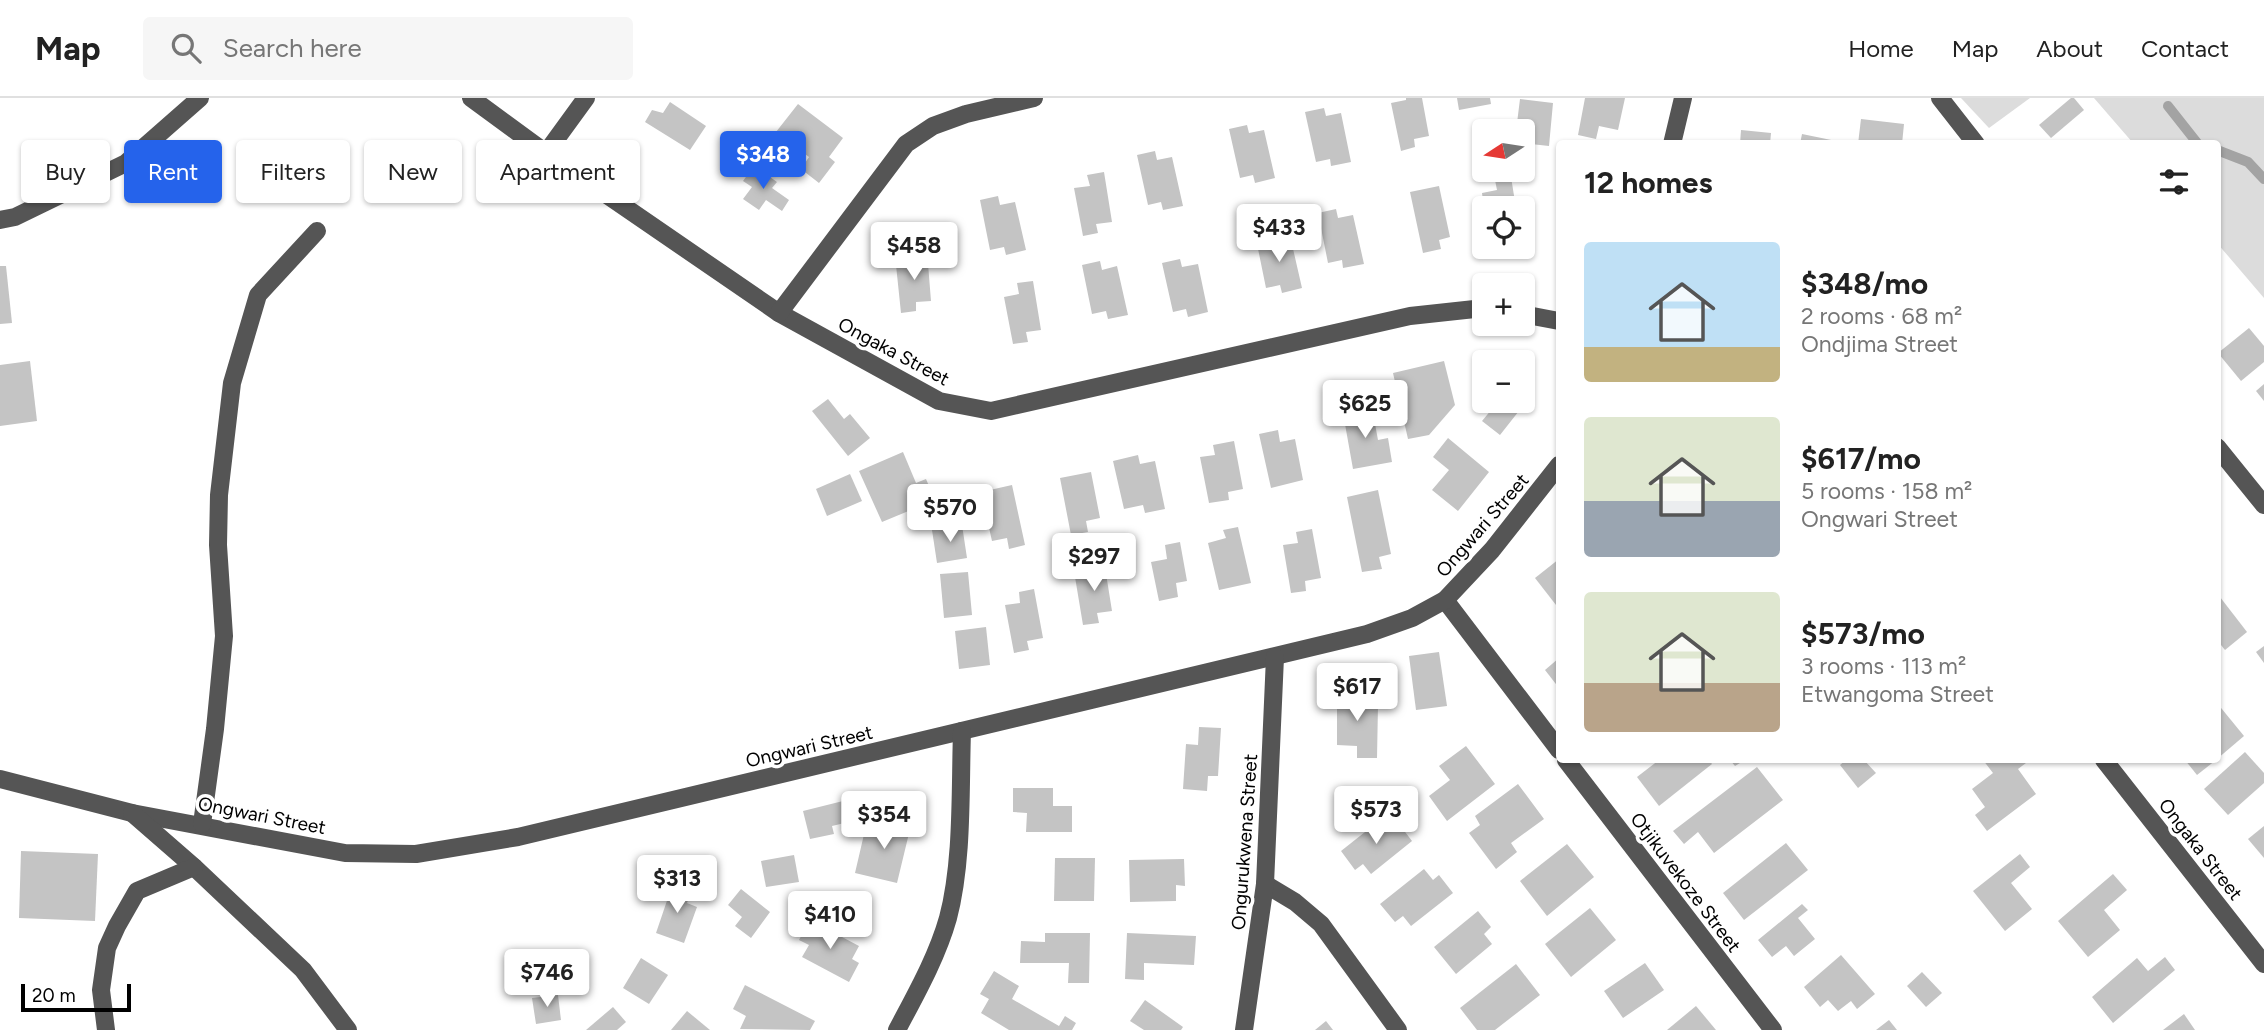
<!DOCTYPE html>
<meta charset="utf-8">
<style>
:root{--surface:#fff;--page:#f6f6f6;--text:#222;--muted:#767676;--line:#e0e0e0;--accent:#2563eb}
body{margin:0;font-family:Figtree,sans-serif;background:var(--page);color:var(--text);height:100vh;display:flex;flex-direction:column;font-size:26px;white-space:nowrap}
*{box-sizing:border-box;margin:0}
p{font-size:23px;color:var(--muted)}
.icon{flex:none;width:38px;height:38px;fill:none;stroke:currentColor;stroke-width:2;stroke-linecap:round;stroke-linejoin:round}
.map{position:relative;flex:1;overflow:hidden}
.side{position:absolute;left:1556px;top:42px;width:665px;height:623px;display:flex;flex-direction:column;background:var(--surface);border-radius:7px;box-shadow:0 2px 5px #0004}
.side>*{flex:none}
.top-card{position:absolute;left:21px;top:42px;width:665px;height:63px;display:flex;gap:14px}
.needle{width:46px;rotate:258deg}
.controls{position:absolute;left:1472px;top:21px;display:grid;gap:14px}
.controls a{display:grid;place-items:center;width:63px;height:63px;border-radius:7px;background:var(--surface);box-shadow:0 2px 5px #0004;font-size:35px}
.scale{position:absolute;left:21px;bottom:18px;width:110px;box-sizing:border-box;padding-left:7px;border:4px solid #000;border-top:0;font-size:19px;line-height:24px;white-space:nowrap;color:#000;-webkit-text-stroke:5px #fff;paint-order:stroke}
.price{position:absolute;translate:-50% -60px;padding:0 16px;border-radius:7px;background:#fff;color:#222;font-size:23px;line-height:46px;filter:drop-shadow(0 2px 4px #0008)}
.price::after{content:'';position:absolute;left:50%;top:42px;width:21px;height:16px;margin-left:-10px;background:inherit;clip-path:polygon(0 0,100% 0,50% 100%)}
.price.selected{background:var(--accent);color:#fff}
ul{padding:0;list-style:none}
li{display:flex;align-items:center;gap:21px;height:175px;padding:0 28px}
li span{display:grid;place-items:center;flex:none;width:196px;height:140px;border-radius:7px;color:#555}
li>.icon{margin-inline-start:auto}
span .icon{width:84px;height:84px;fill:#fffc;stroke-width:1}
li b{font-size:30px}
h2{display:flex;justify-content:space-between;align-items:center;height:84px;padding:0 28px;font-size:30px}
.chip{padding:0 24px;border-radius:7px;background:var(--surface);box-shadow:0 2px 5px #0004;font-size:24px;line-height:63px}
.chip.selected{background:var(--accent);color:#fff}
header{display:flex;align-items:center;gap:42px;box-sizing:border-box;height:98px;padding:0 35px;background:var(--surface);border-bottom:2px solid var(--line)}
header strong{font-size:33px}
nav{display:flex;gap:38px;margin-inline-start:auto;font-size:24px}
.search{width:490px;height:63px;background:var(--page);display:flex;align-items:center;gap:18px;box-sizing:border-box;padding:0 24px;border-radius:7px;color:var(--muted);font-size:26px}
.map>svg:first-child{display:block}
</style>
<header>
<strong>Map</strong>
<div class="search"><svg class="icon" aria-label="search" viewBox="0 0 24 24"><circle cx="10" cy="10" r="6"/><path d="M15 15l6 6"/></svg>Search here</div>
<nav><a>Home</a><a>Map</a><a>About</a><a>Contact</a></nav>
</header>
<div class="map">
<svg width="2264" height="932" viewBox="0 0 2264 932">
<rect width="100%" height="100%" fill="#fff"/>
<g fill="#dcdcdc">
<path d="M1961,0H2030L1989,30Z"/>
<path d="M2094,0H2264V200L2217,145V46L2133,45Z"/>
</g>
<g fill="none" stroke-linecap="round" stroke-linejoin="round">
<g stroke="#a3a3a3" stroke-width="10">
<path d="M2168,8L2198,46"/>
<path d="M2217,52L2248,64L2264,81"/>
</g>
</g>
<g fill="#c4c4c4">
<path d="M1406,0H1422L1429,38L1414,41L1415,49L1401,53L1391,5L1406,2Z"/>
<path d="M1457,0H1490L1491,6L1459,12Z"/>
<path d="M1585,0H1625L1618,32L1599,28L1596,41L1578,37Z"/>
<path d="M2071,0H2074L2084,12L2051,40L2039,27Z"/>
<path d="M1520,1L1553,5L1549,48L1522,45V33H1516Z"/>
<path d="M670,4L706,28L690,52L645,24L652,12L663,15Z"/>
<path d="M798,6L843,40L829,59L835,64L819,85L801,71L809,59L776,34Z"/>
<path d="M1324,10L1326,18L1341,15L1351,64L1331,68L1330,61L1316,64L1305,14Z"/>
<path d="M1861,21L1904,26L1902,46H1858Z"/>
<path d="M1247,27L1249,35L1264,32L1275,80L1255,85L1253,77L1240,80L1229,31Z"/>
<path d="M1741,32L1771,35L1770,46H1740Z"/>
<path d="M1802,36L1841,44L1840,46H1800Z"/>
<path d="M1155,53L1157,62L1172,59L1183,108L1163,112L1161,104L1148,107L1137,57Z"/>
<path d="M754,68L777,84L772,90L789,102L782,113L766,102L759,112L743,101L752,89L743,83Z"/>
<path d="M1104,74L1112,124L1096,126L1098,135L1083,138L1074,90L1090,88L1087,77Z"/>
<path d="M1511,79L1516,110H1484L1482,95L1497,92L1495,82Z"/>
<path d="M1439,88L1450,139L1439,142L1441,151L1423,155L1410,94Z"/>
<path d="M998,98L1000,107L1015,104L1026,152L1006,157L1004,149L990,152L980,102Z"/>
<path d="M1336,111L1338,120L1353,117L1364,166L1343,170L1342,162L1328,165L1318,115Z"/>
<path d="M1274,137L1276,145L1291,142L1302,190L1282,195L1280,187L1266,190L1256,141Z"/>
<path d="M927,153L931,203L916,204V213L901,215L896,167L912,165L911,154Z"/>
<path d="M1180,161L1182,169L1198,166L1208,214L1188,219L1186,211L1173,214L1162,165Z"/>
<path d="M1100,163L1102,172L1117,168L1128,217L1108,221L1106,213L1092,216L1082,167Z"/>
<path d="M0,168H6L12,225L0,226Z"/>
<path d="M1033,183L1041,232L1026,234L1028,244L1013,246L1004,199L1019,196L1017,185Z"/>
<path d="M2249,230L2264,248V264L2241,283L2218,255Z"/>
<path d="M30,263L37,323L0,328V267Z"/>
<path d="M1444,263L1455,307L1429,337L1408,341L1393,275Z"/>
<path d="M2264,286V303L2256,293Z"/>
<path d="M1484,297V303H1523L1526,304L1500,337L1482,323L1492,311L1480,301Z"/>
<path d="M828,301L844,321L850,316L870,340L848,358L812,313Z"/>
<path d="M1372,310L1378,342L1388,340L1392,364L1353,371L1343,315Z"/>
<path d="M1278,332L1280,344L1295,341L1303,382L1271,390L1259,336Z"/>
<path d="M1448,340L1489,374L1458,413L1432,392L1449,372L1433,359Z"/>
<path d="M1234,343L1243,391L1228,394L1229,402L1209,405L1200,359L1215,357L1213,347Z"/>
<path d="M903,354L916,385L926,381L935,402L882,424L859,373Z"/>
<path d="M1138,357L1140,366L1155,363L1165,411L1145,415L1143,407L1124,411L1113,363Z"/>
<path d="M1091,374L1100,420L1086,423L1088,434L1071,437L1060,380Z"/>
<path d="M850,376L862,403L827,418L816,391Z"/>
<path d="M1012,387L1025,447L1009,451L1007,440L992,443L981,394Z"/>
<path d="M1378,392L1391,456L1379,459L1382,471L1362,474L1347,399Z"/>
<path d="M962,427L967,460L937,465L932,432Z"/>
<path d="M1238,429L1251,485L1219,492L1208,445L1226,440L1223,432Z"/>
<path d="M1312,431L1321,480L1305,483L1306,493L1291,495L1283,447L1298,445L1296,434Z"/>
<path d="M1180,444L1187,483L1176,485L1178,499L1159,503L1151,464L1167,461L1165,447Z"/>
<path d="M1559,461V504L1556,507L1535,480Z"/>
<path d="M1104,463L1112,513L1097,515L1099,525L1083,527L1075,479L1090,477L1088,466Z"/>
<path d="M968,474L972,517L944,520L940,476Z"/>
<path d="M1034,491L1043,540L1027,543L1029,552L1014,555L1005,507L1020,505L1019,494Z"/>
<path d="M2220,499L2247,534L2225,552L2217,542V502Z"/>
<path d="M986,529L990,567L959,571L955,533Z"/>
<path d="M2264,548V565L2256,554Z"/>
<path d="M1439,554L1447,608L1416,612L1409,558Z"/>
<path d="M1559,560V590L1545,572Z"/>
<path d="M1337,593H1366L1365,607H1378L1377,660H1357V648L1337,647Z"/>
<path d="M2217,605L2244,638L2217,661Z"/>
<path d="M1199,629L1221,630L1218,678H1208L1207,693L1183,691L1186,646L1198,647Z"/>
<path d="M1466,648L1495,686L1447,723L1429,698L1450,682L1439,668Z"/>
<path d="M2245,654L2264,675V685L2228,717L2204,691Z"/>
<path d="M1659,662H1709L1712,666L1659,708L1637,679Z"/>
<path d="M1730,662H1745L1735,668Z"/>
<path d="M1846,662H1864L1876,675L1858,690L1840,667Z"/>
<path d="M1983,662H2030L2018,671L2036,696L1987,733L1975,717L1985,709L1972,691L1993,675Z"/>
<path d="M2185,662H2216L2197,677Z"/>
<path d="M1757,669L1783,702L1714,755L1698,734L1684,746L1673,733Z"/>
<path d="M1518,686L1544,721L1511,745L1517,754L1496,771L1469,735L1480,727L1475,718Z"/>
<path d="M1013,690H1053V708H1072V734H1026L1027,715L1013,714Z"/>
<path d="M851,701L857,722L832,728L834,736L810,741L803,713Z"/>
<path d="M1384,719L1393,731L1399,726L1412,743L1371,776L1363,766L1355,772L1341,753Z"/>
<path d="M881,720L911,727L897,785L855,775L865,732L878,735Z"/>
<path d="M2264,728V760L2248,741Z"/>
<path d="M1786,745L1808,772L1744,822L1723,795Z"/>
<path d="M1567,746L1594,779L1547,818L1520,783Z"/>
<path d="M21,753L98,756L95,823L19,820Z"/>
<path d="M2020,756L2030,769L2011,785L2032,811L2005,833L1973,793Z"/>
<path d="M794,757L799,784L766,789L761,763Z"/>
<path d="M1055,760H1095L1094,803H1054Z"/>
<path d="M1184,761L1185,788L1176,787V803L1130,804L1129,762Z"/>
<path d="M1424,771L1433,782L1439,777L1453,795L1411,828L1403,818L1395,824L1380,806Z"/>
<path d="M2113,776L2127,792L2104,812L2120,832L2088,859L2058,823Z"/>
<path d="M673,785L692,792L687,805L697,809L684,845L656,835Z"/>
<path d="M741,791L770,814L751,840L735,828L742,819L728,807Z"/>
<path d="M1802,806L1808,812L1798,820L1815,841L1794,858L1786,848L1772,859L1758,842Z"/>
<path d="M1590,810L1616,842L1571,879L1545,846Z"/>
<path d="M1478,813L1491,829L1484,836L1492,846L1456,876L1434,849Z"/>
<path d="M810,822L859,848L852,861L859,865L849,884L802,859L809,847L799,842Z"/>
<path d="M1045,835H1090L1089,885H1068L1069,865H1020L1021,843L1045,844Z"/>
<path d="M1127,835L1196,838L1194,867L1144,865V882L1125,881Z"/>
<path d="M1841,857L1875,896L1857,911L1851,903L1838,913L1828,902L1820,909L1804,889Z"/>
<path d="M2165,859L2175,872L2113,925L2092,899L2137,860L2148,873Z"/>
<path d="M641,860L668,877L649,906L623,890Z"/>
<path d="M1645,865L1664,892L1623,920L1604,893Z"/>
<path d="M1516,866L1540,897L1495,932H1477L1460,910Z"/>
<path d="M994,873L1019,888L1012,901L1059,928L1065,918L1076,925L1072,932H1009L981,915L989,901L980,896Z"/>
<path d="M1922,874L1942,895L1926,909L1907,888Z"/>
<path d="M745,887L815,923L810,932L740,931L746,918L733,911Z"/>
<path d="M558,897L561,922L536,926L532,900Z"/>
<path d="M1145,902L1183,929L1181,932H1144L1130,923Z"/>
<path d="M1696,908L1716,932H1667Z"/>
<path d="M613,909L626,924L617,932H586Z"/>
<path d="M687,913L710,932H671Z"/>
<path d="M2184,916L2195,932H2163Z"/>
<path d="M1889,922L1897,932H1876Z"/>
<path d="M1326,923L1333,932H1315Z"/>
</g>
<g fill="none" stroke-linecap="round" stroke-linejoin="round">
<g stroke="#555" stroke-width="18">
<path d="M471,0L546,55L779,215L939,303L991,313L1410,218L1484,210"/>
<path d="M1940,0L1976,46"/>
<path d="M1672,46L1683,0"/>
<path d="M546,55L586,0"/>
<path d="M0,122L15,119L126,65L200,0"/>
<path d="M779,215L906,46L933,28L966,16L1034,0"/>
<path d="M1522,216L1559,223"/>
<path d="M2217,349L2264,407"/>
<path d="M1445,502L1559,652"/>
<path d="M1566,662L1773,932"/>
<path d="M2104,662L2264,866"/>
<path d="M0,681L132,715L345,755L416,756L518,739L1367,536L1412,520L1445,502L1492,452L1559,367"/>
<path d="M132,715L194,769L303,872L348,932"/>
<path d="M202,726L215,631L224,538L218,447L219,397L232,285L258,197L317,133"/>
<path d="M1265,786L1295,804L1321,826L1398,932"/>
<path d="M106,932L101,892L107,850L117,828L137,793L194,769"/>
<path d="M897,932C916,896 937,859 948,820C963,763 960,693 962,633"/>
<path d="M1244,932L1265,786L1275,559"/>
</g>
</g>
<g text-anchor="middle" stroke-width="7" stroke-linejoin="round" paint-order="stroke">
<g font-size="19" fill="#000" stroke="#fff">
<text transform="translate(894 253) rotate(28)" y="7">Ongaka Street</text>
<text transform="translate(1482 427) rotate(-49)" y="7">Ongwari Street</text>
<text transform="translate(809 648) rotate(-13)" y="7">Ongwari Street</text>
<text transform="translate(262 717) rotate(11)" y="7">Ongwari Street</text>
<text transform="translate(1244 744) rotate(-86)" y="7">Ongurukwena Street</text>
<text transform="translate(2201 751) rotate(52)" y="7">Ongaka Street</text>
<text transform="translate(1686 784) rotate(53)" y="7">Otjikuvekoze Street</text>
</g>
</g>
</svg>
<div class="controls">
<a><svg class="needle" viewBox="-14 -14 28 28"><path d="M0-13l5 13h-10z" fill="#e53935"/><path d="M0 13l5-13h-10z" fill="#767676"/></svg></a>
<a><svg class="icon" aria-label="locate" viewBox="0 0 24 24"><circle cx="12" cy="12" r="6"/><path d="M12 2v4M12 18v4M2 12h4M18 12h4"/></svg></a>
<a>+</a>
<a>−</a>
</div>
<div class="scale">20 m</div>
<b class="price selected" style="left:763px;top:93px">$348</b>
<b class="price" style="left:1279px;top:166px">$433</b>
<b class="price" style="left:914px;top:184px">$458</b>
<b class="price" style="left:1365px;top:342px">$625</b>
<b class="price" style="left:950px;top:446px">$570</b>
<b class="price" style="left:1094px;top:495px">$297</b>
<b class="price" style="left:1357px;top:625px">$617</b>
<b class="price" style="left:1376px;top:748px">$573</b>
<b class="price" style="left:884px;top:753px">$354</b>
<b class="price" style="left:677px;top:817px">$313</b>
<b class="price" style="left:830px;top:853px">$410</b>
<b class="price" style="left:547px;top:911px">$746</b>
<div class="top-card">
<a class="chip">Buy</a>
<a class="chip selected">Rent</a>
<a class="chip">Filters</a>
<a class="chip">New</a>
<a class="chip">Apartment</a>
</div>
<section class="side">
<h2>12 homes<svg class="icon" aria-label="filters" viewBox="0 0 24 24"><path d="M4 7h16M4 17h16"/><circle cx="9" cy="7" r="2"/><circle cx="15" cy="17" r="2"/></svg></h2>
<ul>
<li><span style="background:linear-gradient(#bfe0f5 75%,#c2b280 0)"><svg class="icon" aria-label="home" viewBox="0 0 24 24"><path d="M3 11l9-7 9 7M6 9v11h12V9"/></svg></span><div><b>$348/mo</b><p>2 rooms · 68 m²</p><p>Ondjima Street</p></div></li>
<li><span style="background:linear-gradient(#dfe7d0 60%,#9aa5b1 0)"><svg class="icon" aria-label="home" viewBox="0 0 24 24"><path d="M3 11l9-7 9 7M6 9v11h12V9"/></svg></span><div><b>$617/mo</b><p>5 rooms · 158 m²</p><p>Ongwari Street</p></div></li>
<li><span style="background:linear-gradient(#dfe7d0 65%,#b9a48a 0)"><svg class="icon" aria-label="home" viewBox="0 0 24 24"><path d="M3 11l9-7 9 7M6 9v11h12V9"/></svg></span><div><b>$573/mo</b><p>3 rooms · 113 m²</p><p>Etwangoma Street</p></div></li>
</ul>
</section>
</div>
